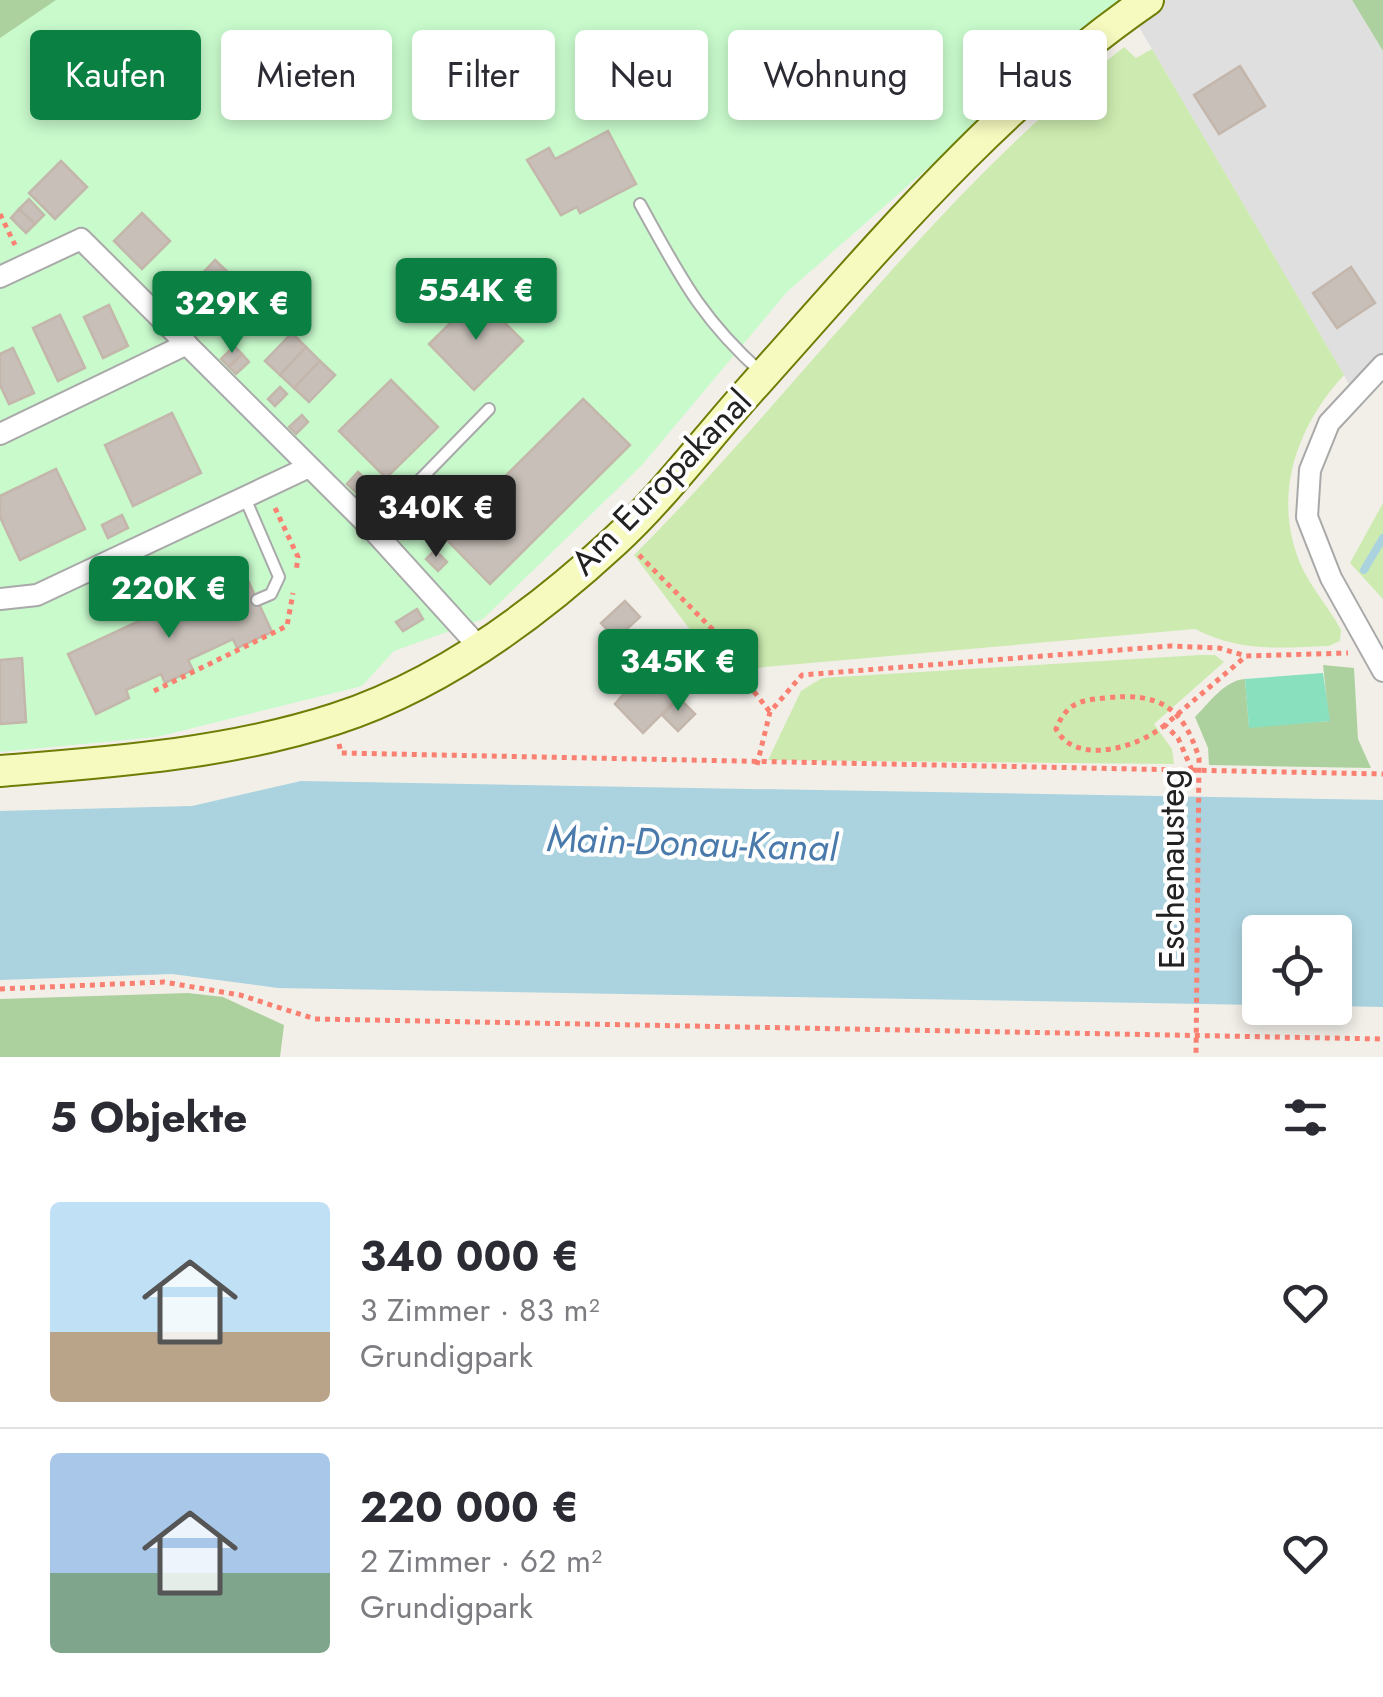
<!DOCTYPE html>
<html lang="de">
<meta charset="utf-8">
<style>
:root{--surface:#fff;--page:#f2f2f3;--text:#2b2b33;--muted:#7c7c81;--line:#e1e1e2;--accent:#0b8043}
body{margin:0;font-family:Jost,sans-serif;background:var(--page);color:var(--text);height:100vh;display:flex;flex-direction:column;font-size:38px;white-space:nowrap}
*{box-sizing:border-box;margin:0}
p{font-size:32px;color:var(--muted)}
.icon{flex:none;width:55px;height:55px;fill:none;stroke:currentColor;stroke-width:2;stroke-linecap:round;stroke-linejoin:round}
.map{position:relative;height:1057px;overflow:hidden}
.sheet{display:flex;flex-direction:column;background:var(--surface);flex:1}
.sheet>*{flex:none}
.banner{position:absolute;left:30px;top:30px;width:1325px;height:90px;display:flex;gap:20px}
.controls{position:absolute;left:1242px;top:915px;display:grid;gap:20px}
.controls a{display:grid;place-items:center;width:110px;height:110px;border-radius:10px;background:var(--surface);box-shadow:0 5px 15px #0003;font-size:50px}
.price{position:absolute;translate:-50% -85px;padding:0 22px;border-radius:10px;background:var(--accent);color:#fff;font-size:32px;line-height:65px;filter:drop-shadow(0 2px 5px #0008)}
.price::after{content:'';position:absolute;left:50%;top:60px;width:30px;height:22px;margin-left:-15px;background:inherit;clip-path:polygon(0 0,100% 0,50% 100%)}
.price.on{background:#222;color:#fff}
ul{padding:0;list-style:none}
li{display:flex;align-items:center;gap:30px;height:250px;padding:0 50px}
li+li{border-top:2px solid var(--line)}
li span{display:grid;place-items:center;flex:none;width:280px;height:200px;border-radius:10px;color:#555}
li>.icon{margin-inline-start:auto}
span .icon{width:120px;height:120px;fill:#fffc;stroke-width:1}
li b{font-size:42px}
h2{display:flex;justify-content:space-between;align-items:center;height:120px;padding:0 50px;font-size:42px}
.tag{padding:0 35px;border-radius:10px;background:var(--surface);box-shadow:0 5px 15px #0003;font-size:35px;line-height:90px}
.tag.on{background:var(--accent);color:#fff}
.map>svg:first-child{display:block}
</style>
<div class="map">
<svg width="1383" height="1057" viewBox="0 0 1383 1057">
<rect width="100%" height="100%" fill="#f2efe9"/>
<path fill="#e0dfdf" d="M924,0H1352L1383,51V376L1359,401L1126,5L1003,103Z"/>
<g fill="#cdebb0">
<path d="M1124,47L1136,58L1152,49L1344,375C1297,426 1272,495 1300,563C1310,587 1329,607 1341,630L1340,641L1329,646C1279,648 1240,652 1195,629L721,671L634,555C801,388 936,193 1124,47Z"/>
<path d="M1383,503V599L1350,563Z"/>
<path d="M1200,655H1215L1224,662L1154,724L1172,749L1174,764L768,760L801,691L822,678Z"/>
</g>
<g fill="#add19e">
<path d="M0,0H59L0,40Z"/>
<path d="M1352,0H1383V51Z"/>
<path d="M1323,665L1354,668L1358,739L1371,768L1209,765L1208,748L1195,717C1209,703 1225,680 1245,679L1249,727L1329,721Z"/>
<path d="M188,993L223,997L284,1025L280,1057H0V999Z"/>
</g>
<path fill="#c8facc" d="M56,0H1119L787,292L642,465L483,619L394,651L362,686L157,737L0,752V38Z"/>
<path fill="#88e0be" d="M1323,673L1330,721L1249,728L1245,679Z"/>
<path fill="#aad3df" d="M301,781L1383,800V1007L1335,1006V932H1260V1005L278,988L172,974L0,980V811L192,806Z"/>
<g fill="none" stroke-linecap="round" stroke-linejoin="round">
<path stroke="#aad3df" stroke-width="8" d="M1364,570L1383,538"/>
</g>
<g fill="#c7bfb8" stroke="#c4b6ab" stroke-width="2.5">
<path d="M1240,66L1265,106L1219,134L1194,95Z"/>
<path d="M608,131L636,184L580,213L577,207L561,215L527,160L549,148L555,159Z"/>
<path d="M61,161L87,187L55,219L29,193Z"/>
<path d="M29,199L44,215L35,224L19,209Z"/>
<path d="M19,209L35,224L26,233L11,218Z"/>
<path d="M142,213L170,241L142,269L114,241Z"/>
<path d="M215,260L231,275L201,306L186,291Z"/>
<path d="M1351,267L1375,303L1337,328L1313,293Z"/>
<path d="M231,275L247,290L217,321L201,306Z"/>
<path d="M176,277L183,284L169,297L162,290Z"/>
<path d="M247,290L263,305L233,336L217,321Z"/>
<path d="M478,296L523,341L474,390L429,344Z"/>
<path d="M109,305L128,346L103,358L84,317Z"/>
<path d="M60,315L85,368L58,381L33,328Z"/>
<path d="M208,315L215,322L202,335L195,328Z"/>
<path d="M292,333L306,347L280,375L265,361Z"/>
<path d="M234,346L242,354L229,367L221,359Z"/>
<path d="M306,347L320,361L294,388L280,375Z"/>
<path d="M13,348L34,393L9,404L0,385V354Z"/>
<path d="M242,354L249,362L236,374L229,367Z"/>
<path d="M320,361L335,375L309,402L294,388Z"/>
<path d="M391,380L438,427L386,478L339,431Z"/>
<path d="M280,387L287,394L275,406L268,399Z"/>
<path d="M583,399L630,445L490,584L444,537Z"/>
<path d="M172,413L201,473L133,506L105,445Z"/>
<path d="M302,415L308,422L296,434L289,427Z"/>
<path d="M56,469L85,529L20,560L0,517V496Z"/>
<path d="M358,472L373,486L362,498L347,484Z"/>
<path d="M122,515L128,528L108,538L102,525Z"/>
<path d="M435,550L447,562L438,571L426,559Z"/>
<path d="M244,572L272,632L237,648L233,639L188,660L193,670L165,683L161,674L126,690L129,698L96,714L68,654Z"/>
<path d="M625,601L640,617L616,639L601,623Z"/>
<path d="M417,609L423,619L403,631L396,622Z"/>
<path d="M22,658L26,722L0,724V660Z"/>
<path d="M648,666L679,697L643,733L615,704Z"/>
<path d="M679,698L695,714L678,731L662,715Z"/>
</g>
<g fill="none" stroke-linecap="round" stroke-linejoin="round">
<defs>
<g id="service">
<path d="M640,204C680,276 700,318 763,374"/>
<path d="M245,498L279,577L271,594L257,600"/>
<path d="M372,529L489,409"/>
</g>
<g id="minor">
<path d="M0,277L81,239L372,529L479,647"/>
<path d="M1383,365L1329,423L1310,470L1307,517L1331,578L1383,671"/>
<path d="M0,434L187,344"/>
<path d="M0,599L37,595L309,467"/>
</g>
<path id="secondary" d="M0,771C112,762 227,754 335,719C440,685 534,616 614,542C663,497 705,440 750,390C873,253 995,105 1148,0"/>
</defs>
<use href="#service" stroke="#a9a9a9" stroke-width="14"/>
<use href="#minor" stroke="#a9a9a9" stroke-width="24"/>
<use href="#secondary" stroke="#707d05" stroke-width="34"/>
<g stroke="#fa8072" stroke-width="5" stroke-dasharray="5 5" stroke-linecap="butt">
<path d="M0,214L15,245"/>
<path d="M275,508L298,557L296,572"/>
<path d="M639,555L726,643L748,684L770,712"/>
<path d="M154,691L287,626L293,593"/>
<path d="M339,744L341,753L1383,774"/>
<path d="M757,765L770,712L802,675L1170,646L1219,648L1246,656"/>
<path d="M1192,770L1178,738L1165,725L1246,656L1348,653"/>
<path d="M0,989L164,982L240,995L315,1019L1383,1039"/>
</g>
<use href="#service" stroke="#fff" stroke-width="10"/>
<use href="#minor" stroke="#fff" stroke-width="20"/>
<use href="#secondary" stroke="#f7fabf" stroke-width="30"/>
<path stroke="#fa8072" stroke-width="5" stroke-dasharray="5 5" stroke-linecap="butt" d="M1165,725C1139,747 1076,767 1056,729C1066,704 1079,700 1105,698C1158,692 1183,706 1199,758L1196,1057"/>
</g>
<g text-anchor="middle" stroke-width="8" stroke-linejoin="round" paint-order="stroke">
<g font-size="35" fill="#222" stroke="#fff">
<text transform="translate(661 482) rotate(-46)" y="12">Am Europakanal</text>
<text transform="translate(1172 869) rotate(-90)" y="12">Eschenausteg</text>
</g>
<g font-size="38" font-style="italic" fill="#4a7aab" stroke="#fff">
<text transform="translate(692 843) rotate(2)" y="13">Main-Donau-Kanal</text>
</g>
</g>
</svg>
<div class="controls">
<a><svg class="icon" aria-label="locate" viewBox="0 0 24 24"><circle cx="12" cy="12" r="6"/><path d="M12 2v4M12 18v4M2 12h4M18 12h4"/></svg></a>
</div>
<b class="price" style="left:476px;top:343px">554K €</b>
<b class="price" style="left:232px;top:356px">329K €</b>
<b class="price on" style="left:436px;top:560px">340K €</b>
<b class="price" style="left:169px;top:641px">220K €</b>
<b class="price" style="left:678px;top:714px">345K €</b>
<div class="banner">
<a class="tag on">Kaufen</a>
<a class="tag">Mieten</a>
<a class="tag">Filter</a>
<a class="tag">Neu</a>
<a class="tag">Wohnung</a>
<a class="tag">Haus</a>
</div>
</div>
<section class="sheet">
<h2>5 Objekte<svg class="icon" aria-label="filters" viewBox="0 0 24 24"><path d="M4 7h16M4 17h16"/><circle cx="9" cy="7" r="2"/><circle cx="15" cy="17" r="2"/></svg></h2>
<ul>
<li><span style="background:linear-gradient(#bfe0f5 65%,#b9a48a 0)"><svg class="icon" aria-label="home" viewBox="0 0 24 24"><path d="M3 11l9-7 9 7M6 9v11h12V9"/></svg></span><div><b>340 000 €</b><p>3 Zimmer · 83 m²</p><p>Grundigpark</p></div><svg class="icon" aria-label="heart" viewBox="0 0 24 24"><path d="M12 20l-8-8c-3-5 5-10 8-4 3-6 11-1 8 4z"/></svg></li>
<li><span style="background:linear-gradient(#a9c7e8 60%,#7fa58c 0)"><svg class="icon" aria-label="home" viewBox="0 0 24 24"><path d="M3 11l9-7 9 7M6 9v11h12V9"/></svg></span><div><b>220 000 €</b><p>2 Zimmer · 62 m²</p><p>Grundigpark</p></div><svg class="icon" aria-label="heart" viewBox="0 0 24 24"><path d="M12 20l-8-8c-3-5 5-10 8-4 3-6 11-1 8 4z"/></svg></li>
</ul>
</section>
